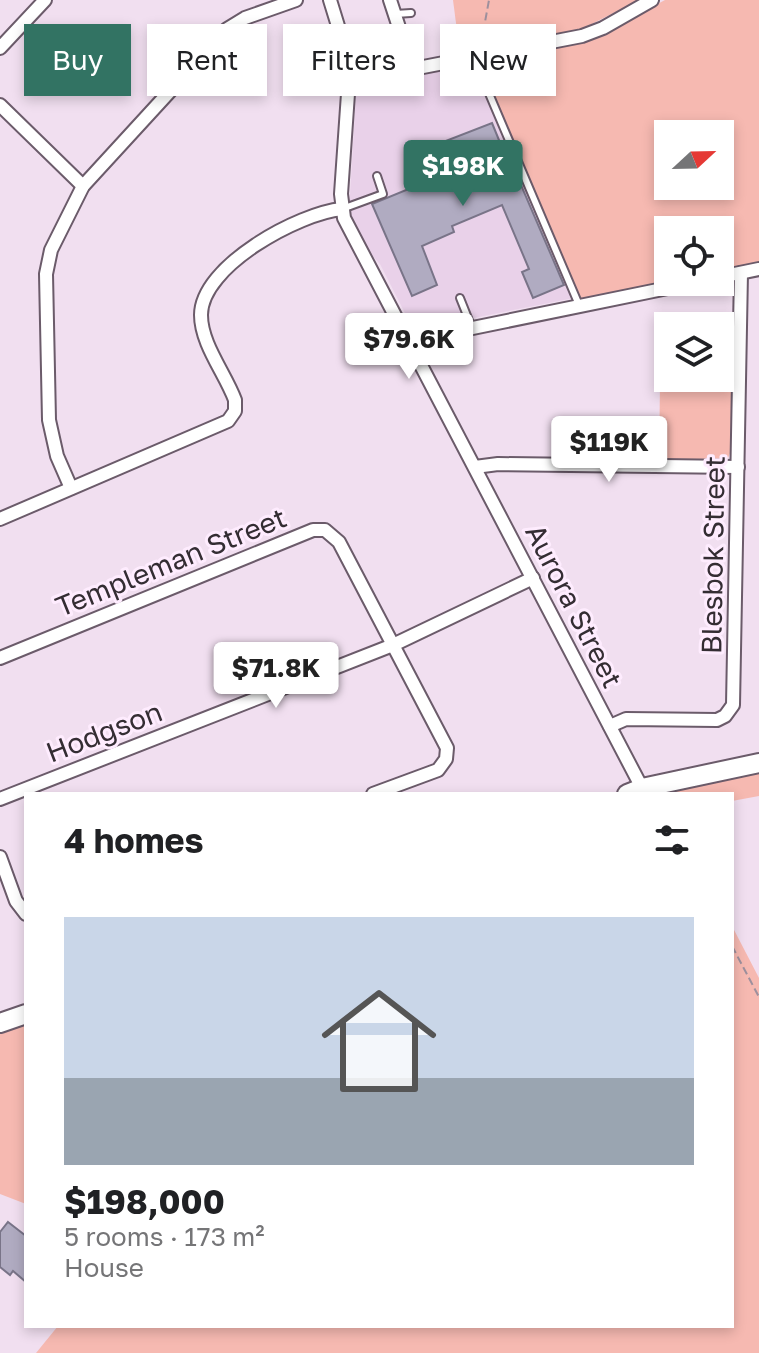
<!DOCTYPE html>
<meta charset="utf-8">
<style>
:root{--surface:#fff;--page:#f2f2f2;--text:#202124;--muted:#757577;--line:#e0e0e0;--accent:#327363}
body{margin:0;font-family:"Golos Text",sans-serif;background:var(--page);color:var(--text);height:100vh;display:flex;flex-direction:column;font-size:30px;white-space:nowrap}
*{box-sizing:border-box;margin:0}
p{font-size:26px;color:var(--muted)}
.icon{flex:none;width:44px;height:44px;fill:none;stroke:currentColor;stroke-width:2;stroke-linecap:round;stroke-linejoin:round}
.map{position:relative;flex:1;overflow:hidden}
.panel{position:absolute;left:24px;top:792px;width:710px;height:536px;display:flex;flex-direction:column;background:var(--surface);border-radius:0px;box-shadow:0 4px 12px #0003}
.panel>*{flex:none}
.hud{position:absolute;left:24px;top:24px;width:712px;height:72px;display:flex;gap:16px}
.needle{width:52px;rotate:68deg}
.controls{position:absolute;left:654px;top:120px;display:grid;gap:16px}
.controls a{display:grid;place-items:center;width:80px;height:80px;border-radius:0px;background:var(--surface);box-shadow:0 4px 12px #0003;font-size:40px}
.price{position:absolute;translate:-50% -68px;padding:0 18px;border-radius:8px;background:#fff;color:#222;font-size:26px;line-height:52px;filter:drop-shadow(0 2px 4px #0008)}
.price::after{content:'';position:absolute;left:50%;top:48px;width:24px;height:18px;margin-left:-12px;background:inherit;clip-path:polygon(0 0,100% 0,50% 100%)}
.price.selected{background:var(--accent);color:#fff}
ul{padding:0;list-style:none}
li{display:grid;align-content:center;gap:16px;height:424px;padding:0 40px}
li+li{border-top:2px solid var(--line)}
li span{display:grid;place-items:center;height:248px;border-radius:0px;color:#555}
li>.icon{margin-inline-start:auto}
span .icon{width:144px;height:144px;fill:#fffc;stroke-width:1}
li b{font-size:34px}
h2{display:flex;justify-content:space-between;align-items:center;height:96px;padding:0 40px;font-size:34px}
.chip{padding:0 28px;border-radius:0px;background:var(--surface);box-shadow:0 4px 12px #0003;font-size:28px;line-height:72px}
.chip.selected{background:var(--accent);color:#fff}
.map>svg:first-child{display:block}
</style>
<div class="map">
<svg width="759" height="1353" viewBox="0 0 759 1353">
<rect width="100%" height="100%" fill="#f1dff0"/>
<path fill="#e9d1e9" d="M481,63L579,297L418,329L410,323L380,264L370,253L349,212L356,94L365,86Z"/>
<g fill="#f6b9b1" fill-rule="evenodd">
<path d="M453,0H639L580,30L460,54Z"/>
<path d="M665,0H759V263L720,271V230H668V282L580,300L484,71L485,65L490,61L588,41ZM668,134H720V186H668Z"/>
<path d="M660,383L733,384L732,449L728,458L718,461H659Z"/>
<path d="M759,770V796L732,801V794H657Z"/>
<path d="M732,926L759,978V1353H36L58,1326H732Z"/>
<path d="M26,1020V1204L0,1194V1029Z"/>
</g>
<g fill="#b0abc1" stroke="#797488" stroke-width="2">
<path d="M492,123L503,150L506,149L513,164L510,167L518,178L564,285L533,298L522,272L529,269L502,205L452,226L454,232L422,246L437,285L412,296L372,204L416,186L412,177L421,174L412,154Z"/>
<path d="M8,1222L26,1236V1282L13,1271L10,1275L0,1267V1232Z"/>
</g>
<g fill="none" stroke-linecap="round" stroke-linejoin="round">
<defs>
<g id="lane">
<path d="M395,14L411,13"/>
<path d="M478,57L482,77L579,305"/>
<path d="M463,85L482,77"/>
<path d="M342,209L383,194L377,176"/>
<path d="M460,298L472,328"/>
</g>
<g id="street">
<path d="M330,0L350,65L341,194L344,218L642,788"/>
<path d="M390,0L413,70"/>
<path d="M0,48L45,0"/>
<path d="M351,81L582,36L603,28L652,0"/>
<path d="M0,105L83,186"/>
<path d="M720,277L759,269"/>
<path d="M409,341L697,282"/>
<path d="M475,467L498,464L738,467"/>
<path d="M71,488L57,456L49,420L46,274L51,250L83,186L227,29L245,18L296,0"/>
<path d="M0,519L228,421L235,411V400C225,373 201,344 201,315C201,266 299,213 342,209"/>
<path d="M0,658L313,530H325L339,542L447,748L446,759L438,770L373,794"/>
<path d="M610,726L626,719L717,720L725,716L733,705L741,273"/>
<path d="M0,799L393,645L533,578"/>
<path d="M0,857L16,901L26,914"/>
</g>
<g id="secondary">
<path d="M627,794L642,788L759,763"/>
<path d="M0,1023L26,1014"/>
</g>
</defs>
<use href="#lane" stroke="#6b5b6a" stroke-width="10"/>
<use href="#street" stroke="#6b5b6a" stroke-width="16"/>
<use href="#secondary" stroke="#6b5b6a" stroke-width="22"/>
<g stroke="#9e909d" stroke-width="2" stroke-dasharray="8 4" stroke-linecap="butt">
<path d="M481,44L489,0"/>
<path d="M732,946L759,997"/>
</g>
<use href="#lane" stroke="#fff" stroke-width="6"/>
<use href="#street" stroke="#fff" stroke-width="12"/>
<use href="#secondary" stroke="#fff" stroke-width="18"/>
</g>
<g text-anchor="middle" stroke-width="6" stroke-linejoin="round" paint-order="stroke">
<g font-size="28" fill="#342d33" stroke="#feecfe">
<text transform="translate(713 555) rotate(-89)" y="10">Blesbok Street</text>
<text transform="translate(171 562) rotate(-22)" y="10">Templeman Street</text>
<text transform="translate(574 606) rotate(63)" y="10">Aurora Street</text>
<text transform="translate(104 732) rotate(-21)" y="10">Hodgson</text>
</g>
</g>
</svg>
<div class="controls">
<a><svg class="needle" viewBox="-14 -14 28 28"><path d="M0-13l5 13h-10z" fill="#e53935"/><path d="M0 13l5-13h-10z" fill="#757577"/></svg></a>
<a><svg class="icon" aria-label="locate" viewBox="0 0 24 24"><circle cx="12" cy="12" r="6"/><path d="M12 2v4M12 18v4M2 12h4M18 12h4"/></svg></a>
<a><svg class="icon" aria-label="layers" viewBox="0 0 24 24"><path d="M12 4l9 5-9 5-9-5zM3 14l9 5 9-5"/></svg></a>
</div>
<b class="price selected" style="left:463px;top:208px">$198K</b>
<b class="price" style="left:409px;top:381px">$79.6K</b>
<b class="price" style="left:609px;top:484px">$119K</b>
<b class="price" style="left:276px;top:710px">$71.8K</b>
<div class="hud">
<a class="chip selected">Buy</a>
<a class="chip">Rent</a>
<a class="chip">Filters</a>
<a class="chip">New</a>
</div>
<section class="panel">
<h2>4 homes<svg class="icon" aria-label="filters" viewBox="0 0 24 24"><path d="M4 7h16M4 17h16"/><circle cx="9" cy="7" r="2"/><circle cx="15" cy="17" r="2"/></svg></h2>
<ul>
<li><span style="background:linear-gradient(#c9d6e8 65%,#9aa5b1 0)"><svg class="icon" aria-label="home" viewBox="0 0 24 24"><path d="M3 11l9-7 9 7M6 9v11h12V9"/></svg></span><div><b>$198,000</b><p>5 rooms · 173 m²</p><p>House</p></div></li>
</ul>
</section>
</div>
